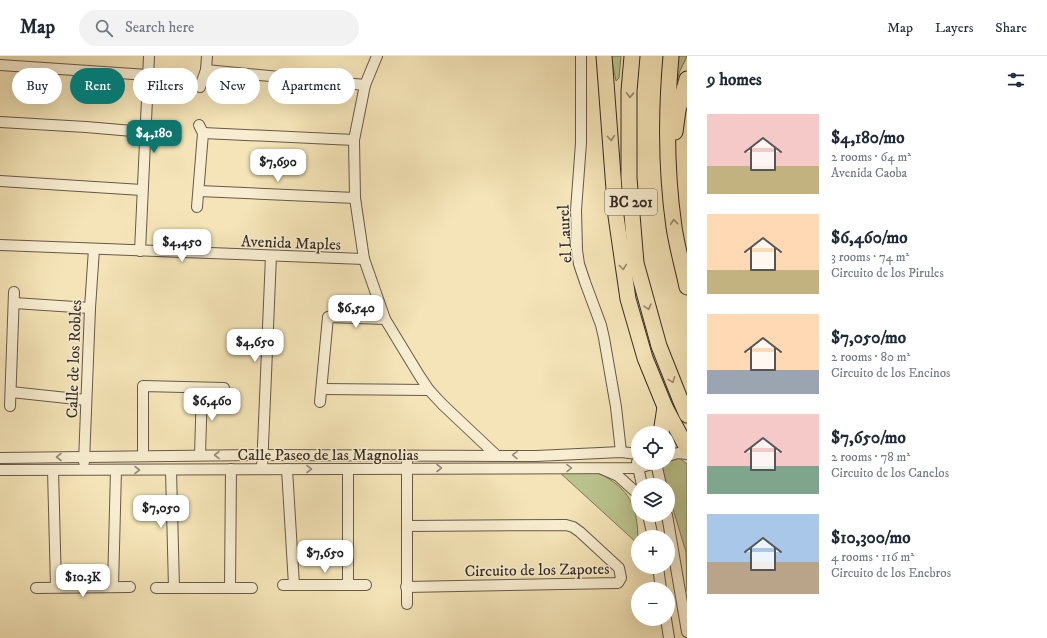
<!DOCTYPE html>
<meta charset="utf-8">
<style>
:root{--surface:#fff;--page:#f2f2f3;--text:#1f2937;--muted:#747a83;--line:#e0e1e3;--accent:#0f766e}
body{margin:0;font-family:"IM FELL DW Pica",serif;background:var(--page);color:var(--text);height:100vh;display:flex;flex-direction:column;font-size:15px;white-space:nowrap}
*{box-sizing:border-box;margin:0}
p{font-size:13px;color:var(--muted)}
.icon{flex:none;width:22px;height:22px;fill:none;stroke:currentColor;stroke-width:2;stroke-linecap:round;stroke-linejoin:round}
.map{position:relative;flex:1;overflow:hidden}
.details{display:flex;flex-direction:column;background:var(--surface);width:360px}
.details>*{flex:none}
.hud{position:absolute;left:12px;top:12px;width:380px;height:36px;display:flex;gap:8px}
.buttons{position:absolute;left:631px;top:370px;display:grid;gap:8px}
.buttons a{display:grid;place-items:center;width:44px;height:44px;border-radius:50%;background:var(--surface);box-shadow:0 4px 16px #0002;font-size:20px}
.price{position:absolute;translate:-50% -34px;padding:0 9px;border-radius:8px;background:#fff;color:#222;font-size:13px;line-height:26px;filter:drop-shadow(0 1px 2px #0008)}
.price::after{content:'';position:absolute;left:50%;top:24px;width:12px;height:9px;margin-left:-6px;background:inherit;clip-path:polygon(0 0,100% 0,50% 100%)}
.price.selected{background:var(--accent);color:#fff}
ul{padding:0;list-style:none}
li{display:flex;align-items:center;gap:12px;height:100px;padding:0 20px}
li span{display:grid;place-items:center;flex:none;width:112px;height:80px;border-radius:0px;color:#555}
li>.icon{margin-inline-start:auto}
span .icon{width:48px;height:48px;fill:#fffc;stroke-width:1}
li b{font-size:17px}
h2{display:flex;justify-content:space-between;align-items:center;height:48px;padding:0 20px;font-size:17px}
.pill{padding:0 14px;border-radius:18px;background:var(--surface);box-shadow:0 4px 16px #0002;font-size:14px;line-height:36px}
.pill.selected{background:var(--accent);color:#fff}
header{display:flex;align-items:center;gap:24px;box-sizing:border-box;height:56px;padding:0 20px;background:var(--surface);border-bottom:1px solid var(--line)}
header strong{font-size:19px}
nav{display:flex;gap:22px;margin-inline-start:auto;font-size:14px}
.search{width:280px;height:36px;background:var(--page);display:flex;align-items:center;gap:10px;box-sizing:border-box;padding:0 14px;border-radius:22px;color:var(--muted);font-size:15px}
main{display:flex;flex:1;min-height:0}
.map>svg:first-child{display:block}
</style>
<header>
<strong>Map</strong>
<div class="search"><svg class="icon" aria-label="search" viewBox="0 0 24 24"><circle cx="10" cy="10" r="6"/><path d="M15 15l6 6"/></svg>Search here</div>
<nav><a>Map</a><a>Layers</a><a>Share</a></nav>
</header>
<main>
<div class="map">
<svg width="687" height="582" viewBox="0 0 687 582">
<rect width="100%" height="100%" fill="#f4e4b7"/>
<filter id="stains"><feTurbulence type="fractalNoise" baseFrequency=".005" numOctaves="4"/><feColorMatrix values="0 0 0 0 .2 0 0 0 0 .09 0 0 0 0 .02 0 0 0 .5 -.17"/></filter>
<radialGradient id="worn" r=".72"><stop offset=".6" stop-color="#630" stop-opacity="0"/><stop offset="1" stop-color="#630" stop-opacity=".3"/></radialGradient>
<g fill="#bbc48e" stroke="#79785a">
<path d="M611,0H621L619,22L616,25Z"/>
<path d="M677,0H687L679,17L672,44Z"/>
<path d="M677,400L687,408V535L686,496L670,443L668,429L660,414L661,407H668V402Z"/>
<path d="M558,415C570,416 584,414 596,417C603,418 609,423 615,427C636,443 638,464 638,488Z"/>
</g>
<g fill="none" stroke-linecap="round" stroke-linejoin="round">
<defs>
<g id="minor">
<path d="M377,0L365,29L354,84L355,142L364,203L385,263L419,319L429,334L443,349L496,399"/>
<path d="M581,0V87L576,154L577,194L579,208L585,226L601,269L604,282L616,351L621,396"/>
<path d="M0,9L148,19"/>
<path d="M206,14L365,29"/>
<path d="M200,31L206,14L207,0"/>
<path d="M0,66L86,71L144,76"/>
<path d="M203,77L354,84"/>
<path d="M0,125L142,134"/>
<path d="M199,135L355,142"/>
<path d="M197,151L203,77L199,69"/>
<path d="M0,189L364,203"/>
<path d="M140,195L149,0"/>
<path d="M14,247L90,252"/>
<path d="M322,333L429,334"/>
<path d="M11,336L86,344"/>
<path d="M320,346L328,261L385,263"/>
<path d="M10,350L14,236"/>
<path d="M200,399L202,332"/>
<path d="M143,400V330L224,332"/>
<path d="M668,400L678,397L687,398"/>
<path d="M0,402L262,399L536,400L621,396L638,398"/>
<path d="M84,406L90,252L94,193"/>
<path d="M637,406L642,429"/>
<path d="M656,407L661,429"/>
<path d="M262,413L271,200"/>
<path d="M287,413L294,529"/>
<path d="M348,413V529"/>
<path d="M602,413L618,420L638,438"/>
<path d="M0,414L638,412L656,407"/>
<path d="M53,414L56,531"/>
<path d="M171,414L174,532"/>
<path d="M648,459L653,481"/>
<path d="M667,459L687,576"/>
<path d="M658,511L661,533"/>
<path d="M283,529H366"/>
<path d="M113,531L116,414"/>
<path d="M230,531L231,413"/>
<path d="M406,531L618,527L621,522L619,512L580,476L573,471L566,469L407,470"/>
<path d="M36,532L130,531"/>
<path d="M156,532H252"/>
<path d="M407,548V406"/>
<path d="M666,563L669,582"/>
</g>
<g id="highway">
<path d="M604,0L616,160L628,243L645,302L665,351L687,392"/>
<path d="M632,0L629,35V122L636,207L659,290L680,343L687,359"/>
<path d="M671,0C666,57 666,115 674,171C677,191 683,212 687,231"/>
<path d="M675,76L678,54L687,23"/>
<path d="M661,377L665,351"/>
</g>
</defs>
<use href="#minor" stroke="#66594a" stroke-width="12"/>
<use href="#highway" stroke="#372b25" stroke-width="17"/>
<use href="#minor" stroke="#f8edd0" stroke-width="10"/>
<use href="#highway" stroke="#f4e4b7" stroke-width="15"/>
</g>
<defs><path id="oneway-chevron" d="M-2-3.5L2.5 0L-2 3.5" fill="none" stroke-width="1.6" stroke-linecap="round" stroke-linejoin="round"/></defs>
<g stroke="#96886e">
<use href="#oneway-chevron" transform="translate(630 39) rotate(92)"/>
<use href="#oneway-chevron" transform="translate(611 82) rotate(85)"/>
<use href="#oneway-chevron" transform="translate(674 166) rotate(-95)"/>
<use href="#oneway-chevron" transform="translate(623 211) rotate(82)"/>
<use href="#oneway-chevron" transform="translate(648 251) rotate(74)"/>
<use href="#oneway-chevron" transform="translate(672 324) rotate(69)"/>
</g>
<g stroke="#988c7a">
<use href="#oneway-chevron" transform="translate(217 399) rotate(180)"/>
<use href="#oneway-chevron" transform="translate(515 399) rotate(-179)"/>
<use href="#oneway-chevron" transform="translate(59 401) rotate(180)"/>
<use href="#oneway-chevron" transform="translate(439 412)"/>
<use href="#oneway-chevron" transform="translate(569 412) rotate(-1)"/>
<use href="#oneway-chevron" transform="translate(309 413)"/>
<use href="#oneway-chevron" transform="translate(137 414)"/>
</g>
<g text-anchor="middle" stroke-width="3" stroke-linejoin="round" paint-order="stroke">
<rect fill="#f8edd0" stroke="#716558" stroke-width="1" x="605" y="133" width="52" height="26" rx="3"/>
<g font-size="15" font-weight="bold" fill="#372b25">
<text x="631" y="151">BC 201</text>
</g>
<g font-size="16" fill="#372b25" stroke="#f8edd0">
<text transform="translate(564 178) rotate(-93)" y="6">el Laurel</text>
<text transform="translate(291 186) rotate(2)" y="6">Avenida Maples</text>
<text transform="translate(73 303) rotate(-88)" y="6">Calle de los Robles</text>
<text x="328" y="404">Calle Paseo de las Magnolias</text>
<text transform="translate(537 513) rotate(-1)" y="6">Circuito de los Zapotes</text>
</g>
</g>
<rect width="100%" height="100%" filter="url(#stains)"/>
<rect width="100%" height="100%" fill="url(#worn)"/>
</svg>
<div class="buttons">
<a><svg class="icon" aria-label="locate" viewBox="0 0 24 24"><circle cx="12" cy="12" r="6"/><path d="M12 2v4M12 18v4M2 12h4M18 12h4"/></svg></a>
<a><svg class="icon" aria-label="layers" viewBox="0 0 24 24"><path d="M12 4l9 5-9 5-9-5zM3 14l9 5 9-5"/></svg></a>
<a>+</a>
<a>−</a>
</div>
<b class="price selected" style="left:154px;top:98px">$4,180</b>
<b class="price" style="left:278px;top:127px">$7,690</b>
<b class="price" style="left:182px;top:207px">$4,450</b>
<b class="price" style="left:356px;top:273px">$6,540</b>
<b class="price" style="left:255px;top:307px">$4,650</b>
<b class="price" style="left:212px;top:366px">$6,460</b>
<b class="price" style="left:161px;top:473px">$7,050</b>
<b class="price" style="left:325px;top:518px">$7,650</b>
<b class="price" style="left:83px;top:542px">$10.3K</b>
<div class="hud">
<a class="pill">Buy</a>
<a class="pill selected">Rent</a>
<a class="pill">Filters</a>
<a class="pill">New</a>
<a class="pill">Apartment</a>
</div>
</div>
<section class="details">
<h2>9 homes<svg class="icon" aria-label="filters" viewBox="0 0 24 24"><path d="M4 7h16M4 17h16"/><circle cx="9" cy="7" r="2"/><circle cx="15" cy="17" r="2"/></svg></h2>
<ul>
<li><span style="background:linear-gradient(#f6c9c9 65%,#c2b280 0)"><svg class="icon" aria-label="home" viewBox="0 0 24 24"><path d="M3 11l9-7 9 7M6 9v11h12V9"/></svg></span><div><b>$4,180/mo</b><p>2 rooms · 64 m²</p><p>Avenida Caoba</p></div></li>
<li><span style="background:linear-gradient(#ffd9b3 70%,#c2b280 0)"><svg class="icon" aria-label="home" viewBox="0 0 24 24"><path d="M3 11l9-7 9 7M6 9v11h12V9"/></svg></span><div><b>$6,460/mo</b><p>3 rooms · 74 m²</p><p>Circuito de los Pirules</p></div></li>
<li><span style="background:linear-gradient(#ffd9b3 70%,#9aa5b1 0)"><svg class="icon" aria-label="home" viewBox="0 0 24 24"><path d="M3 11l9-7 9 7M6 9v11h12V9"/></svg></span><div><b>$7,050/mo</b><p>2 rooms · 80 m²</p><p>Circuito de los Encinos</p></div></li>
<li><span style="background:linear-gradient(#f6c9c9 65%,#7fa58c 0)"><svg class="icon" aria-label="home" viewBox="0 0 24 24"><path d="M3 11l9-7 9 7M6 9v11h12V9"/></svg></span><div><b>$7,650/mo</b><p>2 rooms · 78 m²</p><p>Circuito de los Canelos</p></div></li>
<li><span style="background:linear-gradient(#a9c7e8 60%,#b9a48a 0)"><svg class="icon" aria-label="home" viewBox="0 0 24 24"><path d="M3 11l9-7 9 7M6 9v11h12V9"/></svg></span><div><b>$10,300/mo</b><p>4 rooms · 116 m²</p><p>Circuito de los Enebros</p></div></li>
</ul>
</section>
</main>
